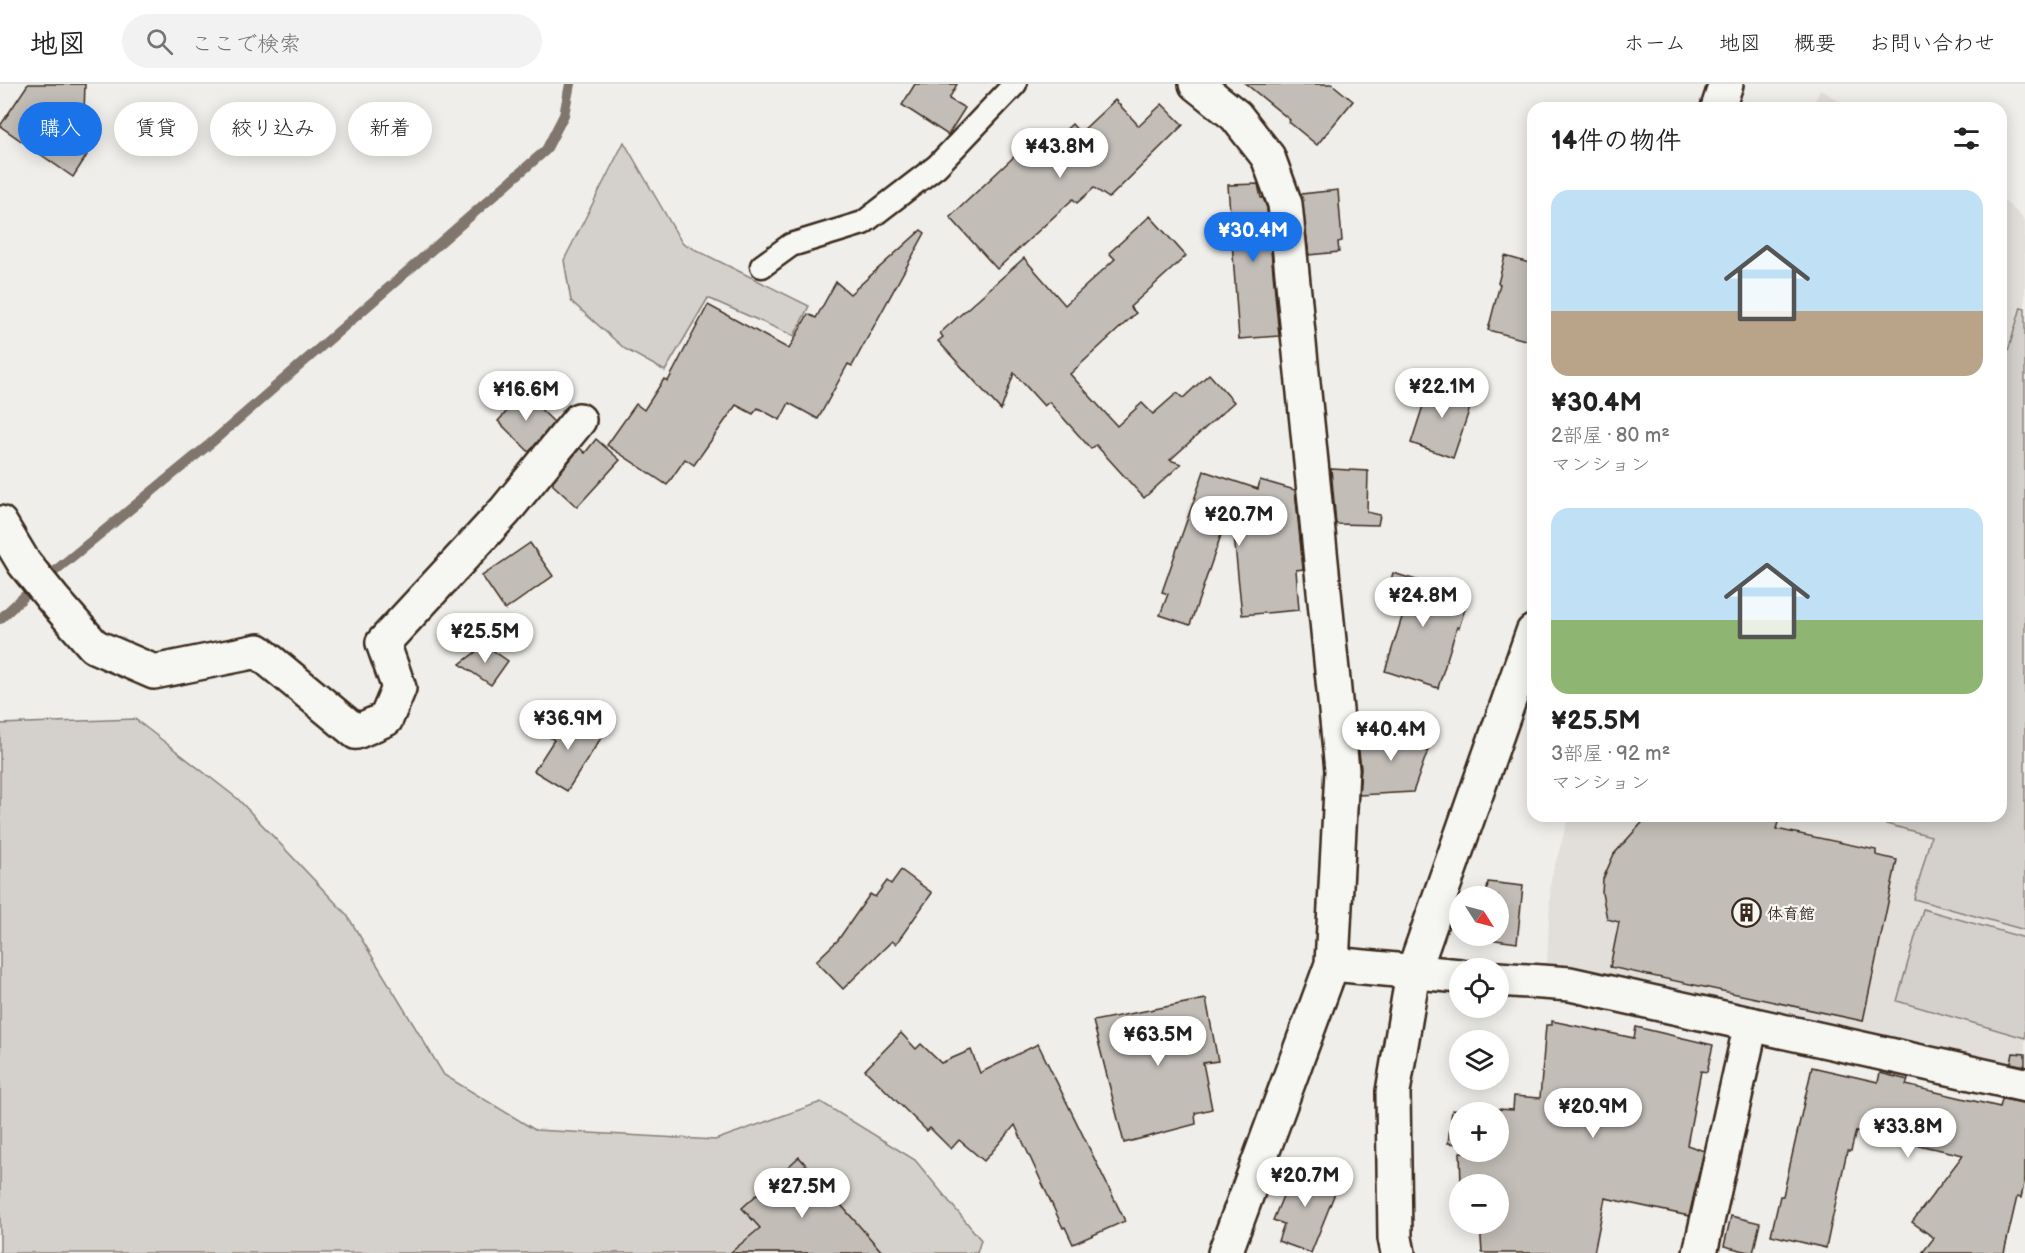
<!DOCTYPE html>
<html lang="ja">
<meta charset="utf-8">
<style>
:root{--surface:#fff;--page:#f2f2f2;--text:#222;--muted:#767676;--line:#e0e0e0;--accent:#1a73e8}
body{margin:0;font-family:"Balsamiq Sans","Klee One",sans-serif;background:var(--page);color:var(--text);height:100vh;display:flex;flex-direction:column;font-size:22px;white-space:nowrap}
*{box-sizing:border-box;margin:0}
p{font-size:20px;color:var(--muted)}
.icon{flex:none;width:33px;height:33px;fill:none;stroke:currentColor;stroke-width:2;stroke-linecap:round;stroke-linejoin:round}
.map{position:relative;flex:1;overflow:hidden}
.details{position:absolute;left:1527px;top:18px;width:480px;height:720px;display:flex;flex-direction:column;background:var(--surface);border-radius:18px;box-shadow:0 3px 15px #0003}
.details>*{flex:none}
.hud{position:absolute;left:18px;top:18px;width:570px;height:54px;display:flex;gap:12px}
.needle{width:39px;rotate:126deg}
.buttons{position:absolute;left:1449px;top:802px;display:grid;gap:12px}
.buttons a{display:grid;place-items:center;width:60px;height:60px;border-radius:50%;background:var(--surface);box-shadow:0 3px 15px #0003;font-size:30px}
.price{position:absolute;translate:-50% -51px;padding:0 14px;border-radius:21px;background:#fff;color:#222;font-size:20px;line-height:39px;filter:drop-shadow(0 2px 3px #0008)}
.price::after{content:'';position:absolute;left:50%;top:36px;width:18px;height:14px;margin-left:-9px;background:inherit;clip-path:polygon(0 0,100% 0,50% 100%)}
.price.active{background:var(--accent);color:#fff}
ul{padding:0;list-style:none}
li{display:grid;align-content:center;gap:12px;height:318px;padding:0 24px}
li span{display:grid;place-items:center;height:186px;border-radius:18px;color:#555}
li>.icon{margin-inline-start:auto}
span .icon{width:108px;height:108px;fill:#fffc;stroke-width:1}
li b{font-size:26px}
h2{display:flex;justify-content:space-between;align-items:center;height:72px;padding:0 24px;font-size:26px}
.tag{padding:0 21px;border-radius:27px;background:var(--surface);box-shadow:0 3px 15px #0003;font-size:21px;line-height:54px}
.tag.active{background:var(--accent);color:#fff}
header{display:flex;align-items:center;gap:36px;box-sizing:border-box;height:84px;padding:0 30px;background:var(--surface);border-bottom:2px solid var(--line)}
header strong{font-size:28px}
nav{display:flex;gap:33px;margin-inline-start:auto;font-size:21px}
.search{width:420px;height:54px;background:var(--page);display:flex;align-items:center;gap:15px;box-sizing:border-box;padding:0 21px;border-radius:33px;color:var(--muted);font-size:22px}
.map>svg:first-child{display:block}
</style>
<header>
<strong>地図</strong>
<div class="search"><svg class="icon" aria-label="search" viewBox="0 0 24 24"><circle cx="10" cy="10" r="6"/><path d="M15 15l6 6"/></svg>ここで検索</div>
<nav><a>ホーム</a><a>地図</a><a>概要</a><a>お問い合わせ</a></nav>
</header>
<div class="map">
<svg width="2025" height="1169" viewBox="0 0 2025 1169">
<rect width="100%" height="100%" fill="#efeeea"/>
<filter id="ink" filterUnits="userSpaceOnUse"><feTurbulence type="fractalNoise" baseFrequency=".0167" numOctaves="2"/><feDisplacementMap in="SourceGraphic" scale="12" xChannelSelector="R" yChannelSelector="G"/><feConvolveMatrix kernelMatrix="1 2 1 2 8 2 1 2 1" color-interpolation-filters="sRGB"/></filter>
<g filter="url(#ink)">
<g fill="#e2dfdb">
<path d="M1820,5L1849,24H1813Z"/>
<path d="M2001,114L2025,136V983L1609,890L1547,879L1551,794L1569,732H2001Z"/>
</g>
<g fill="#d4d1cc" stroke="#887e75" stroke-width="1.5">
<path d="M624,58L682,159L809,222L794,252L708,214L665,287L625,265L571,217L564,176Z"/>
<path d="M2021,223L2025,224V846L1914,815L1931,752L1867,735L1868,732H2001V291Z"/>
<path d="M135,635L238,715L347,831L444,991L535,1046L715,1056L821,1018L915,1076L981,1156L977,1169H0V640Z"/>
<path d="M1923,825L2025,854V954L1897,917Z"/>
</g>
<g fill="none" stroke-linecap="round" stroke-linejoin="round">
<path stroke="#81766d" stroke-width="10" d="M0,535L28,509L211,359L546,66L564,31L570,0"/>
</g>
<g fill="#c2bdb7" stroke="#3b2a1e" stroke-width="1.5">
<path d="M28,0H85L83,58L86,61L83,66L87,71L73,93L0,42Z"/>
<path d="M915,0H957L949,15L965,24L948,51L902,21Z"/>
<path d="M1246,0H1332L1353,17L1317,61L1289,38L1290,36Z"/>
<path d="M1115,16L1139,42L1162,20L1183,41L1109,114L1094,104L1077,119L1073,115L997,185L950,133L1019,68L1029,79L1072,40L1080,49Z"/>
<path d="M1258,100L1261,114H1263L1267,124L1279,252L1239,255L1228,101Z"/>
<path d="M1338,106L1342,157L1338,158L1339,168L1309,171L1301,110Z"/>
<path d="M1150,132L1186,172L1130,223L1136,229L1070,290L1117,342L1142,319L1153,330L1177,309L1183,314L1209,290L1234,318L1170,376L1181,380L1144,414L1096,361L1091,365L1049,318L1044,322L1014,289L1001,326L938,257L943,253L940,249L1024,174L1065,221L1115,175L1109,169Z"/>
<path d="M921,146L925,149L852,282L848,280L818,335L789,319L780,336L758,324L753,330L736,321L694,381L685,375L667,401L607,361L636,320L644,326L664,295L668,297L708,221L789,265L808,230L816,234L836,198L850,210Z"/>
<path d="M1505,172L1533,180V258L1488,246L1500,200L1498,199Z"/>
<path d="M1431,297L1474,312L1453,374L1411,359Z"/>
<path d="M524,309L554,338L529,368L498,337Z"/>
<path d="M596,355L620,376L577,423L553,401V397L580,364L585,369Z"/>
<path d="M1331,385L1368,387L1367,428L1380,431L1378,441L1336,440Z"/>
<path d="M1204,387L1258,405L1260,396L1295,406L1303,485L1296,486L1299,526L1242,531L1231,422L1190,541L1160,531L1168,510L1162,508Z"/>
<path d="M530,459L553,492L505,526L482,492Z"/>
<path d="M1393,489L1469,512L1459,544L1457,543L1438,604L1385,587L1404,527L1383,521Z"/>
<path d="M485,561L508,577L491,601L460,580Z"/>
<path d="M564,626L603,651L567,707L534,687L554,656L548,652Z"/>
<path d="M1409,649L1433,652L1413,708L1359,711L1361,684L1357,652Z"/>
<path d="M1648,732H1780L1776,745L1876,766V771L1897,776L1863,937L1610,883L1619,838L1607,835L1602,809L1603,795L1614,770Z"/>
<path d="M901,786L932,809L896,860L892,857L843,905L816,877L838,856L870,810L875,813L887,797L891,800Z"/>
<path d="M1488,798L1523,802L1517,859L1481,854V852H1498V813H1486Z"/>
<path d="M1206,915L1218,977L1203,979L1212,1025L1195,1029L1196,1040L1124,1059L1093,937Z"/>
<path d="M1552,937L1634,954L1636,943L1713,961L1707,988L1701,987L1687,1061L1704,1067L1689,1132L1605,1114L1594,1169H1482L1480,1140H1498V1101H1461L1460,1068H1498V1025L1513,1026L1514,1012L1540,1014L1546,941H1552Z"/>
<path d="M901,949L916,965L921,960L941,979L971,966L980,989L1038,960L1125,1137L1073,1160L1065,1143L1063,1144L1015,1041L984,1077L959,1056L951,1065L930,1044L927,1047L865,986Z"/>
<path d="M2013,969L2025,970V982L2011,979Z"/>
<path d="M1812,983L1878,998L1880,989L1908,996L1906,1001L2000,1023L2002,1015L2025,1019V1095L2021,1114L2017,1113L2004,1169H1922L1934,1154L1912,1138L1963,1071L1856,1047L1851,1067H1847L1826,1164L1771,1151L1780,1112H1783Z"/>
<path d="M1452,1026L1482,1029H1460V1063L1459,1060L1448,1059Z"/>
<path d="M799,1073L883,1169H730L760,1144L742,1124Z"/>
<path d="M1296,1081L1339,1099L1311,1169L1278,1157L1284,1140L1273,1136Z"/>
<path d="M1731,1132L1760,1139L1753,1169L1724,1162Z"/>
</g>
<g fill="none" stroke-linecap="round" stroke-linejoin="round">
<defs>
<path id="service" d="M762,182L791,161L863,139L937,82L1015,0"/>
<g id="minor">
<path d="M1196,0L1236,32L1268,73L1285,120L1342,686L1332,880L1225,1169"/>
<path d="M0,439L24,479L53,515L94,562L154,588L258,567L356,648L386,635L399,604L383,559L505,427L579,336"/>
<path d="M1332,880L1460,892"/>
<path d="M1498,895L1570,900L2025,1001"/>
<path d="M1700,1169L1751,940"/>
</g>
<g id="tertiary">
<path d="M1718,24L1726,0"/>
<path d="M1398,1169L1395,1154L1393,1008L1413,889L1533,548"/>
</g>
</defs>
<use href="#service" stroke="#3b2a1e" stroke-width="27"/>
<use href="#minor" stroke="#3b2a1e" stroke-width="38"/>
<use href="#tertiary" stroke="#3b2a1e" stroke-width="38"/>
<use href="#service" stroke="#f6f6f2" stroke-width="22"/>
<use href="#minor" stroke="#f6f6f2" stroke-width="33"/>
<use href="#tertiary" stroke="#f6f6f2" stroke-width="33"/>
</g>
</g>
<defs>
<symbol id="building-ring" viewBox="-11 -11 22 22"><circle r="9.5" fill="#f6f6f2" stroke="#3b2a1e" stroke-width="1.5"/><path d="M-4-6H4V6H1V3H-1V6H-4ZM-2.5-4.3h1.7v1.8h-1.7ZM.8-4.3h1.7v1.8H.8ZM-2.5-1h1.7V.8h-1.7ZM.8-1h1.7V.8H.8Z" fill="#3b2a1e"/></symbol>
</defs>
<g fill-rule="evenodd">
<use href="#building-ring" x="1730" y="812" width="33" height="33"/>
</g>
<g text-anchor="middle" stroke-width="4.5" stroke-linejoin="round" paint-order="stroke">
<g font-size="16" font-weight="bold" fill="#3b2a1e" stroke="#f6f6f2" text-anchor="start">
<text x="1767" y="835">体育館</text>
</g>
</g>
</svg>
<div class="buttons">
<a><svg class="needle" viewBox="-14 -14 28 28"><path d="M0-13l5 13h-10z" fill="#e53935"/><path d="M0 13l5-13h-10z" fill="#767676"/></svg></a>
<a><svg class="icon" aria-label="locate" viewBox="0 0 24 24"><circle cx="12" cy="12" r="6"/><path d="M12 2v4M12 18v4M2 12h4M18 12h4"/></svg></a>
<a><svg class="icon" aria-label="layers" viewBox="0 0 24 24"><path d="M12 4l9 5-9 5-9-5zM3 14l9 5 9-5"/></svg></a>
<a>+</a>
<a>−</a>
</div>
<b class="price" style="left:1060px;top:95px">¥43.8M</b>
<b class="price active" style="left:1253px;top:179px">¥30.4M</b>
<b class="price" style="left:1442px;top:335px">¥22.1M</b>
<b class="price" style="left:526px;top:338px">¥16.6M</b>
<b class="price" style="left:1239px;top:463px">¥20.7M</b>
<b class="price" style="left:1423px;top:544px">¥24.8M</b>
<b class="price" style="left:485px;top:580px">¥25.5M</b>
<b class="price" style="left:568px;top:667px">¥36.9M</b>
<b class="price" style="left:1391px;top:678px">¥40.4M</b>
<b class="price" style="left:1158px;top:983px">¥63.5M</b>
<b class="price" style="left:1593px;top:1055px">¥20.9M</b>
<b class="price" style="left:1908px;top:1075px">¥33.8M</b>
<b class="price" style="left:1305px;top:1124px">¥20.7M</b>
<b class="price" style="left:802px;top:1135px">¥27.5M</b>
<div class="hud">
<a class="tag active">購入</a>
<a class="tag">賃貸</a>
<a class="tag">絞り込み</a>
<a class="tag">新着</a>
</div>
<section class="details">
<h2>14件の物件<svg class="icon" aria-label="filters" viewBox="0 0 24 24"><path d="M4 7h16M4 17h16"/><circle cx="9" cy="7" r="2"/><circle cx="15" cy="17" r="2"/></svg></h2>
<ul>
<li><span style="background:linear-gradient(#bfe0f5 65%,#b9a48a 0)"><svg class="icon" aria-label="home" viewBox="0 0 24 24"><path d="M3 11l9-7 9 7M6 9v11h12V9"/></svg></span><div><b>¥30.4M</b><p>2部屋 · 80 m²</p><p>マンション</p></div></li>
<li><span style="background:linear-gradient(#bfe0f5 60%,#8fb573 0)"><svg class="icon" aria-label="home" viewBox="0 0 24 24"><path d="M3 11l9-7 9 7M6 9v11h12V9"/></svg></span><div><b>¥25.5M</b><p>3部屋 · 92 m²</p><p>マンション</p></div></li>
</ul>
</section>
</div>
